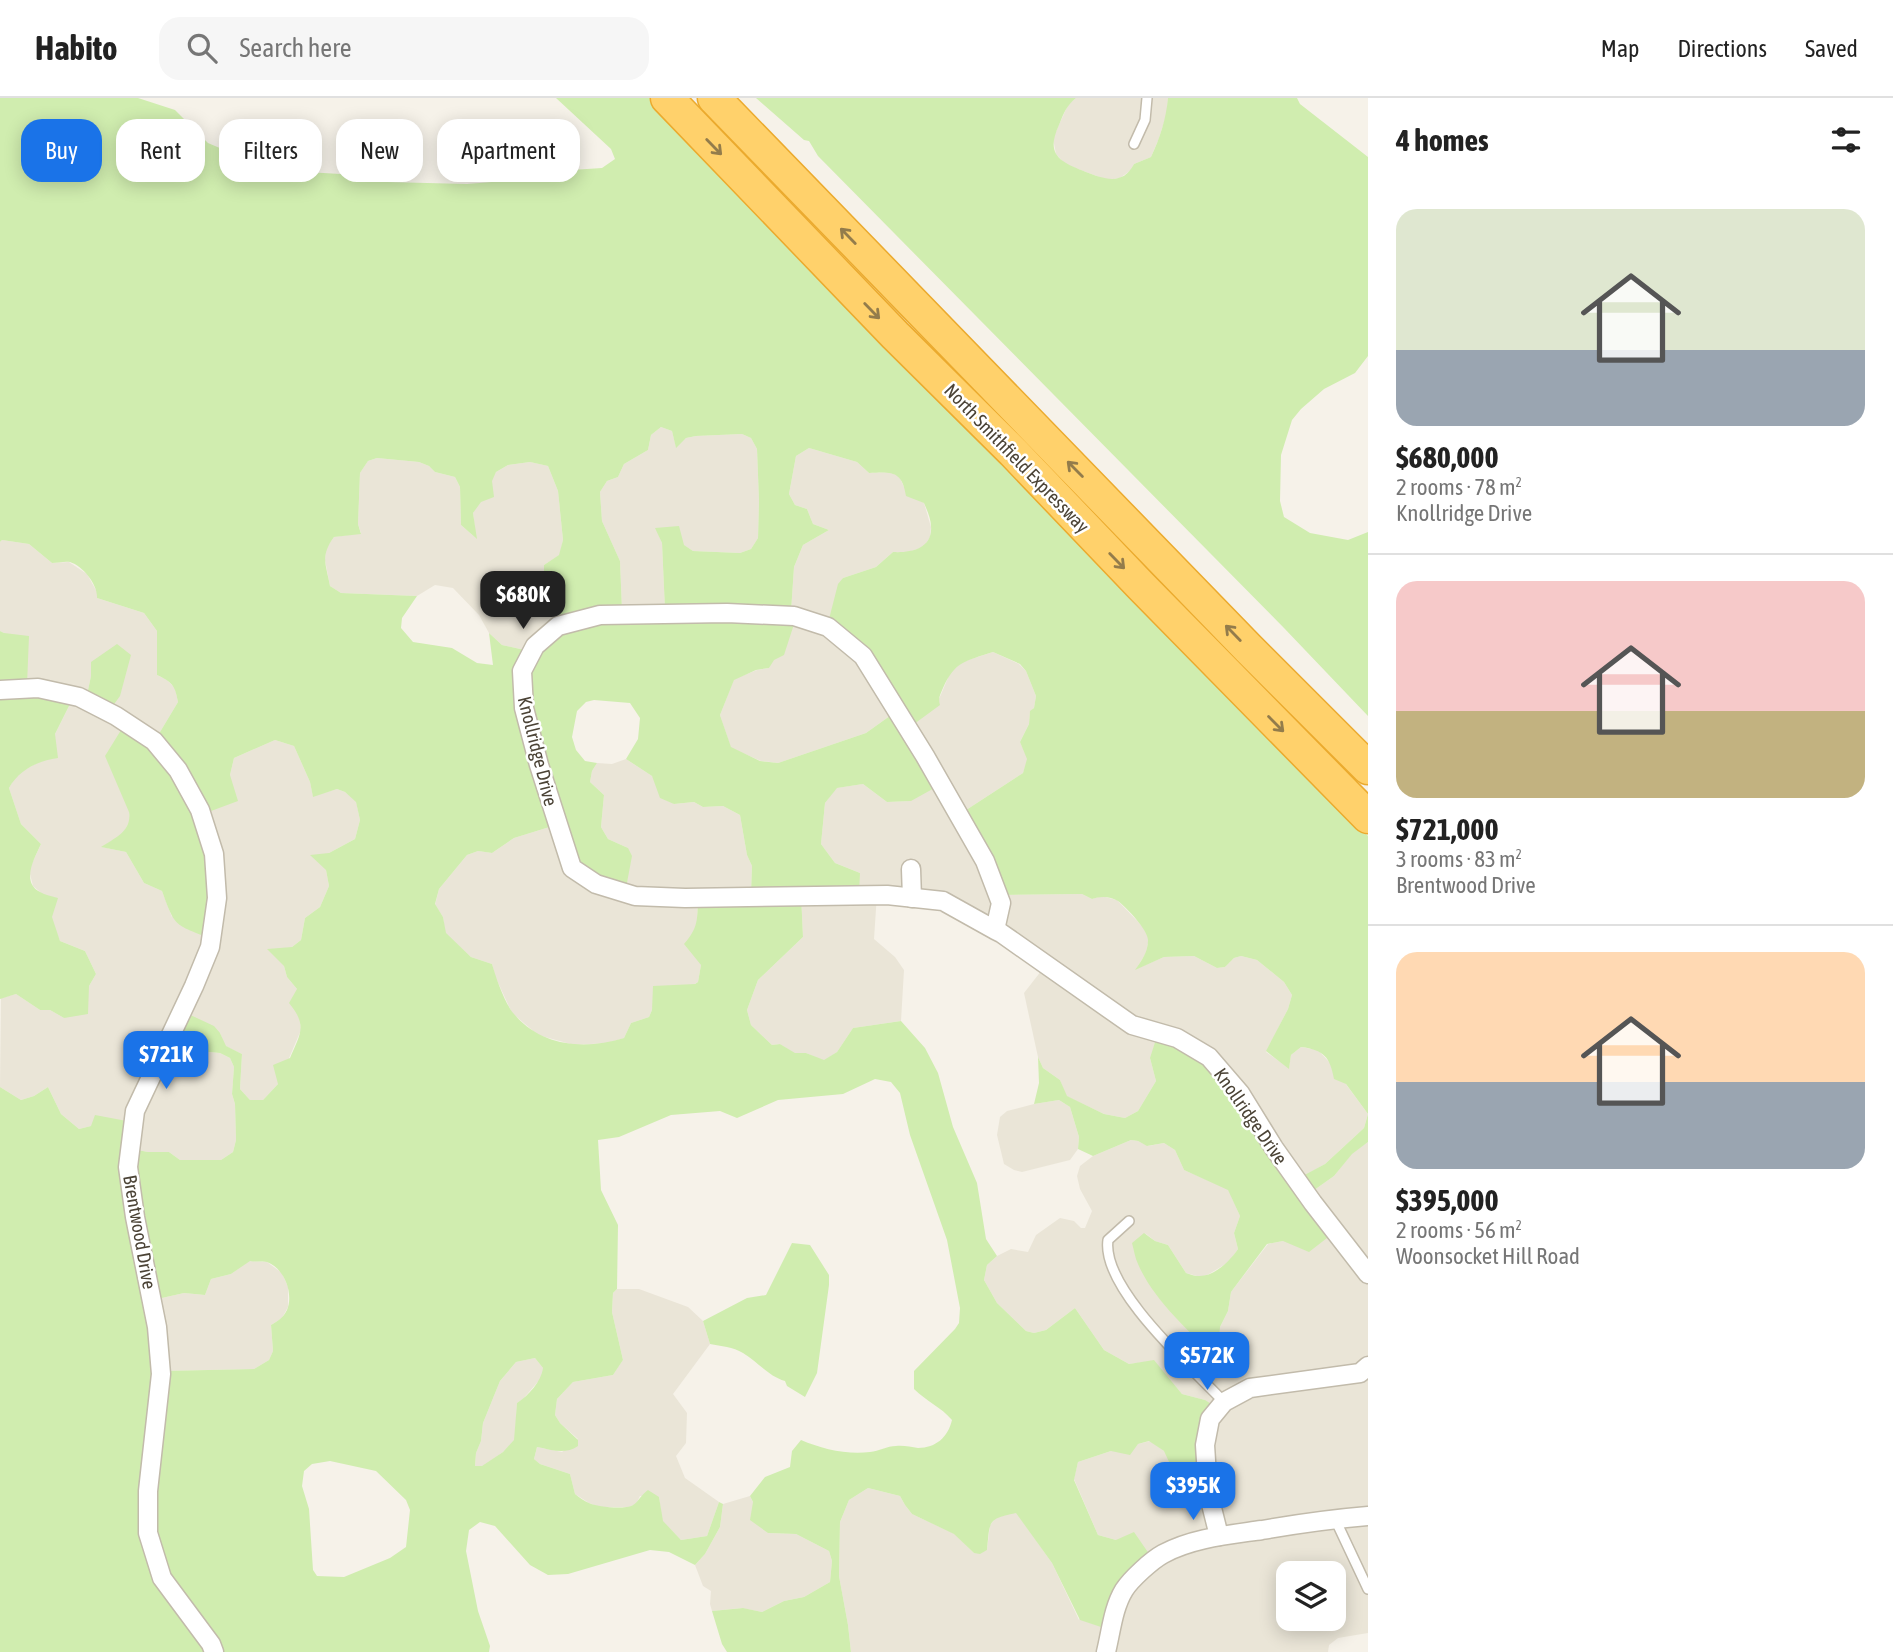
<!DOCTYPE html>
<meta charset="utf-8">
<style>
:root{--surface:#fff;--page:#f6f6f6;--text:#222;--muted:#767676;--line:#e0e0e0;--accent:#1a73e8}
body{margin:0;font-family:"Asap Condensed",sans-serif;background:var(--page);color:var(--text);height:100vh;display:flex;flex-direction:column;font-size:26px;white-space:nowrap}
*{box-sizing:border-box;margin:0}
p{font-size:23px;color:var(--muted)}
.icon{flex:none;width:38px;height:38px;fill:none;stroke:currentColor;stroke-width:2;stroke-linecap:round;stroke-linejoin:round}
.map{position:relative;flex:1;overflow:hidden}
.drawer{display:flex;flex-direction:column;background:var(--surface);width:525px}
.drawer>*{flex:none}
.hud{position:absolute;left:21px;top:21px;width:665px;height:63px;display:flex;gap:14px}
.tools{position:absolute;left:1276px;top:1463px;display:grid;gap:14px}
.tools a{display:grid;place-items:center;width:70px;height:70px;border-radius:14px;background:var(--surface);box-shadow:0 4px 18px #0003;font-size:35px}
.price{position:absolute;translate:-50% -60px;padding:0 16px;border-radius:14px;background:var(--accent);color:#fff;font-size:23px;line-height:46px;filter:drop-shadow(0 2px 4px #0008)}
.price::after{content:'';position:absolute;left:50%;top:42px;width:21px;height:16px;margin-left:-10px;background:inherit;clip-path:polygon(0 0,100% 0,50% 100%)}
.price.active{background:#222;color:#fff}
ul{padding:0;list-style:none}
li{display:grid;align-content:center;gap:14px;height:371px;padding:0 28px}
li+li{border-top:2px solid var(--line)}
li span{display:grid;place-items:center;height:217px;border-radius:21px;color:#555}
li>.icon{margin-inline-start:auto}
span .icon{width:126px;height:126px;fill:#fffc;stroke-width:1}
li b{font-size:30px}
h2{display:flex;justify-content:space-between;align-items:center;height:84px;padding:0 28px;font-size:30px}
.tag{padding:0 24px;border-radius:21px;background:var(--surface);box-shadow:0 4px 18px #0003;font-size:24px;line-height:63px}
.tag.active{background:var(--accent);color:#fff}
header{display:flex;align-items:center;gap:42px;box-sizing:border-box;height:98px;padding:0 35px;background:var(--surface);border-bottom:2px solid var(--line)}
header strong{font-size:33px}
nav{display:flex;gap:38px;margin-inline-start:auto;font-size:24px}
.search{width:490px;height:63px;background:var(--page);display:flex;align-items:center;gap:18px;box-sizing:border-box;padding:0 24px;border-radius:21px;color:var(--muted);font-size:26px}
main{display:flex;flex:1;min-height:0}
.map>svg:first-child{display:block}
</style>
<header>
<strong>Habito</strong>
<div class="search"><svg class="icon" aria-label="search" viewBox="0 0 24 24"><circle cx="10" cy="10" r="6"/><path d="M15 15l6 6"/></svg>Search here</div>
<nav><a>Map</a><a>Directions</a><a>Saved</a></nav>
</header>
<main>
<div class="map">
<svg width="1368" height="1554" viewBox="0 0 1368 1554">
<rect width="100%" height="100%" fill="#f6f2e9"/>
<g fill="#eae5d7" fill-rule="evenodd">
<path d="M1076,0H1168L1167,15L1159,40L1151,59L1134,66L1131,72L1120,80L1107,82L1065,66L1056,56L1053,40L1068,7Z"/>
<path d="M661,329L672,333L676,349L686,340L696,338L742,336L751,340L757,351L759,403L758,440L751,451L740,455L693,453L656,430L662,445L665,512H622L620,463L602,423L600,394L607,383L618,379L624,366L648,352L651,337Z"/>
<path d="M809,350L857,364L869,375L890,374L899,378L904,389L924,405L931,429L930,439L924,449L905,455L893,454L876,469L843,480L828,525L894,615L866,635L778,665L761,663L731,650L720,617L734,581L757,572L769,570L791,514L794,469L803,447L829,432L813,426L807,411L795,407L789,396L796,358Z"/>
<path d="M377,360L419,364L429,368L435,374L455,379L460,389L461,427L476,440L473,415L496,374L508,367L530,364L548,368L558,393L563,442L560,457L544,467V480L552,492L557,525L529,553L502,547L489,535L479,517L453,490L435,487L417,498L341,495L330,488L325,462L326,450L334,439L361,435L358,426L360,375L368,363Z"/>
<path d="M2,442L29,446L52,465L69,464L87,476L97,494V500L144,515L157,533V577L167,582L175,590L178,604L157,639L129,714L130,722L123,736L102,749L126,754L144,785L162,793L172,819L203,716L230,677L234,660L275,642L294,648L310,684L313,698L337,691L345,694L356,703L360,722L355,741L329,755L326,772L329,788L320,809L305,820L301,842L292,849L284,868L287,879L297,891L299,916L301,932L278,986L263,1002H250L240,991L242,956L225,948L220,935L199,953L220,955L230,960L234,969L232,996L235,1006L236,1042L233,1054L221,1062H180L169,1054H148L132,1051L91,1028L79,1031L61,1016L48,989L34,998L21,1002L0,989L1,900L16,896L40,912H50L64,920L89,888L96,876L85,853L60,843L40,794L33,788L29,772L41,746L21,726L9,690L16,677L42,662L74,598L27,587L4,535L0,533V444ZM91,564L109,612L87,597L91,578Z"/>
<path d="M993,554L1019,566L1026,573L1036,598L1034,610L1030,614L1029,626L1020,644L1028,661L1023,675L960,716L999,797L1082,796L1092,801L1101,798L1117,802L1146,832L1149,840L1146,855L1136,871L1164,859L1194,858L1217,870L1225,869L1234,860L1241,858L1257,862L1284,884L1292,897L1288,911L1266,954L1289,970L1291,957L1301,949L1318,952L1331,966L1368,1016L1364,1030L1325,1066L1299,1081L1150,960L1156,983L1138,1013L1125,1020L1104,1016L1066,998L1060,982L1043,970L1038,959L1024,895L1045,868L976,819L877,796L874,841L895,859L904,872L901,923L853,930L837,954L824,963L806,955L795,956L780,946L772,947L751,927L747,912L758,882L803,839L801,796L860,775L835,765L821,746L825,705L836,690L863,686L887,704L911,703L910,629L939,601L950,575L962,564Z"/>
<path d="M626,661L652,678L674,706L694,704L703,709L723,708L740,717L747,757L752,768L751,796L698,800L697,828L693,836L701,867L698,884L652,912L649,919L631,925L624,940L608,945L574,947L538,937L512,915L495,878L492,866L471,859L445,835L443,819L435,807L439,791L467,757L478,753L492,755L514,740L556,727L628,750L608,741L601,729L604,697L590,684L592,673L597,665L612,666Z"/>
<path d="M1059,1002L1070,1009L1079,1039L1078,1051L1070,1062L1022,1074L1014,1072L1004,1066L997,1037L1000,1019L1007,1013L1034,1006Z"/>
<path d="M1131,1042L1138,1043L1148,1048L1164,1045L1175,1052L1184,1072L1228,1091L1240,1118L1234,1135L1238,1151L1229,1164L1209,1176L1201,1179L1186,1175L1168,1147L1155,1143L1145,1135L1220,1229L1228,1213L1231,1194L1268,1146L1283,1143L1310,1095L1334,1078L1352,1055L1368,1044V1535L1338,1540L1329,1547L1328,1554H851L848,1527L839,1478L840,1424L849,1402L868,1390L900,1398L905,1407L912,1416L955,1436L974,1455L987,1452L990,1427L997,1419L1016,1414L1052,1465L1079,1522L1116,1442L1098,1437L1074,1381L1078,1364L1111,1353L1150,1343L1164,1353L1205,1302L1182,1296L1154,1263L1129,1266L1104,1252L1075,1210L1046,1232L1034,1235L1026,1233L997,1205L984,1182L987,1167L997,1158L1011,1151L1028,1154L1036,1137L1060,1120L1074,1123L1081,1130H1085L1092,1113L1080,1091L1077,1078L1080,1068L1093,1058ZM1288,1475H1334V1521H1288Z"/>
<path d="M249,1163L267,1164L282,1175L288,1189V1209L282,1220L271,1227L273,1253L269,1262L254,1271L162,1273L153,1202L184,1195L205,1197L211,1181L231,1176Z"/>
<path d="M617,1191H639L688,1209L703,1223L710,1246L673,1296L687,1315L686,1345L676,1358L685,1380L719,1404L707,1438L681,1442L662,1423L659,1399L640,1398L636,1406L629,1409H599L589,1405L575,1396L570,1376L540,1366L534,1361L537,1349L562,1354L578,1341L560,1325L555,1317L557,1301L573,1284L613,1277L623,1262L612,1214L613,1195Z"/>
<path d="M535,1260L543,1270L542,1279L523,1301L517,1305L515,1342L503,1354L482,1369L475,1368L476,1355L481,1343L483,1325L500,1283L516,1264Z"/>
<path d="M750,1398L768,1435L796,1436L829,1453L832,1463L830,1484L804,1499L784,1503L762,1514L742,1510L712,1513L710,1506L711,1493L703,1488L695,1467L705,1456L720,1429L723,1406Z"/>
</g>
<g fill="#d0edaf" fill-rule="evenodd">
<path d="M0,0H138L175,12L208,45L255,65L290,73L357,77L387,84L467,86L504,83L541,74L602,70L615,61L611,51L556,0H668L1368,738V1016L1346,986L1334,981C1330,959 1324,952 1301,949L1291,957L1289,971L1266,953L1288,911L1292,897L1284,884L1257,862L1241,858L1234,860L1225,869L1217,870L1194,858L1164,859L1135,872C1142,862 1148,854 1148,842C1148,832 1126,809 1118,803C1110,798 1100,798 1092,801L1082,796L999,797L960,716L1023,675L1027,661L1020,644L1029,626L1030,613L1034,610L1036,598L1026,573L1020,566L993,554C966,563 955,563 943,590C940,597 938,600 940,607L910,629L938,688L911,703L887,704L863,686L837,690L825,705L821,746L835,765L860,775L859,795L801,796L803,839L758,882L747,912L751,927L772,947L780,946L795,955H806L824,962L837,954L853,930L901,923L925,950L938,975L953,1029L977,1085L986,1141L997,1158L987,1167L984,1182L997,1205L1026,1233L1034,1235L1046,1232L1075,1210L1104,1252L1129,1266L1154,1262L1182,1296L1205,1302L1216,1309L1203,1366H1170L1164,1353L1149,1343L1138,1346L1130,1357L1111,1353L1078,1364L1074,1382L1098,1437L1116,1442L1134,1434L1154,1463L1107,1531L1080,1522L1052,1465L1016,1415C987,1421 990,1423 987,1452L980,1456L974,1455L954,1436L912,1416L905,1407L900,1398L868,1390L849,1402L840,1424L839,1478L848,1527L851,1554H727L722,1546L712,1513L743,1510L762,1514L784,1503L804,1499L830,1484L832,1463L829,1453L796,1436L768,1435L750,1422L753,1404L750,1398L765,1379L790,1369L792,1353L801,1342C822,1351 847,1357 870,1354C879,1353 887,1348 896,1348C903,1347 911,1349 918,1350C936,1350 948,1339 952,1322C941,1309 926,1303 914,1291V1273L955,1231L959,1225L960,1210L947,1142L910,1037L900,995L891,984L875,981L843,996L778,1002L737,1020L720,1013L671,1017L619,1039L598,1042L601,1092L618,1127L617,1191L613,1195L612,1214L623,1262L613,1277L573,1284L557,1301L555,1317L560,1325L578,1342V1348C565,1357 552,1352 537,1349L534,1361L540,1366L570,1376L575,1396C579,1399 584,1403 589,1405C597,1409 625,1412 633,1407C637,1405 642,1396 648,1392L659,1399L663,1423L681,1442L707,1438L719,1404L723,1406L720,1429L705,1456L695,1467L669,1454L650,1452L568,1476L548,1477L530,1467L495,1428L480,1424L469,1432L466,1453L478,1513L490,1548L489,1554H0V989L21,1002L34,998L48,989L61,1016L79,1031L91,1028L95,1017L132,1024V1051L148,1054H169L180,1062H221L233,1054L236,1042L235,1006L232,996L234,969L230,960L220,955L199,953L171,938L184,914L214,928L220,935L226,948L242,956L240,991L250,1002H263L278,986L273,967L290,960C300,936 308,928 289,905L297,891L287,879L284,868L267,851L292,849L301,842L305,820L320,809L329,788L326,772L310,757L329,755L355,741L360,722L356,704L345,694L337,691L313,699L310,684L294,648L275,642L234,660L230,677L238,703L203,716L214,755L209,840C174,826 175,829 162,793L144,785L126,754L101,749C115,740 132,733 129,714L105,658L126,624L157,639L178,604C175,587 172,584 157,577V533L144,515L97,500C98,487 83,468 70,464C65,463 57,465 52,465L29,446L2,442L0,444ZM661,329L672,333L676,350L686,340L696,338L742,336L751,340L757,351L759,403L758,440L751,451L740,455L693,453L684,447L679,428L655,430L662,445L665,512H622L620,463L602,423L600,394L607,383L618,379L624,366L648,352L651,337ZM809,350L857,364L869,375C891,374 902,372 906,398L924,405C927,412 931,421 931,428C933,451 910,455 893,454L876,469L843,480L838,486L828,525L894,615L866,635L778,665L760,663L731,649L720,617L734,582L756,572L769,570L774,562L784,557L796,520L791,514L794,469L803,447L829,432L813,426L807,411L795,407L789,396L796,358ZM377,360L419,364L429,368L435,374L455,379L460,389L461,427L477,441L473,415L481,404L494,399L492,383L496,374L508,367L530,364L548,368L558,393L563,442L559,457L544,467V480L552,492L557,525L529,553L502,547L489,535L493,567L477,565L452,550L413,544L401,530L402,520L417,498L341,495L330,488C326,466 320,458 334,439L361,436L358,426L360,375L368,363ZM594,602L630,605L640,620L638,641L626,661L652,678L660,700L674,706L694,704L703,709L723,708L740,717L747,757L752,768L751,795L698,800C697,821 699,829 684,846L701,867L698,884L695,886L653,888L652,912L649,919L631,925L624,940C585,952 542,949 514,916C505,906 496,880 492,866L471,859L446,835L443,819L435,806L439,791L467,757L478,753L492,755L514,740L556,727L577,773L626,790L632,758L628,750L608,741L601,729L604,697L590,684L592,673L597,665L585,663L576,652L572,639L577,613L586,604ZM250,1163C254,1164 262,1163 267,1164C284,1170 294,1195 287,1212C283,1220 278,1223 271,1227L273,1253L269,1262L254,1271L162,1273L153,1202L184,1195L205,1197L211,1181L231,1176ZM535,1260L543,1270C541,1284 529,1297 517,1305L514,1342L503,1354L482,1368H475L476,1355L481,1343L483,1325L500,1283L516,1264ZM330,1363L376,1373L406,1402L410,1412L406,1449L390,1460L344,1479L317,1478L313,1472L309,1411L302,1388L304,1373L312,1366Z"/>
<path d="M756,0H1076C1066,8 1064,15 1059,27C1045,57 1060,64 1086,74C1104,81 1123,88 1134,66L1151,59C1160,40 1166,21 1168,0H1297L1300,6L1368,59V258L1355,275L1324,291L1301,311L1292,322L1281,357L1280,403L1284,419L1310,435L1348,442L1368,434V618L1284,530L818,58L809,43L804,42Z"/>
<path d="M0,533L4,535L29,538L27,587L74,598L55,636L58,660C37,663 19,672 9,690L21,726L41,746C34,761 21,784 40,794C45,797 52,798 58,800L52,819L60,843L85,853L96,876L89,888L88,916L64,920L50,912H40L16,896L0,901Z"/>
<path d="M117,546L131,557L120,598L109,613L87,597L91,578V564Z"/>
<path d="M1158,935L1206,955L1299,1080L1325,1066L1364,1030L1368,1016V1044L1352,1056L1334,1078L1310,1095L1336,1133L1309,1154L1283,1143L1267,1146L1231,1194L1228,1213L1220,1229L1217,1260C1189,1234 1153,1201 1138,1166C1135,1160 1134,1152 1132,1145L1144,1135L1155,1143L1168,1147L1186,1175C1190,1176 1194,1178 1198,1178C1214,1179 1230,1163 1238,1151L1234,1135L1240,1118L1228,1092L1184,1072L1175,1052L1164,1045L1147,1048L1138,1043L1131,1042L1093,1058L1078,1051L1079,1039L1070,1009L1059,1002L1034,1006L1039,985L1038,959L1043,970L1060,982L1067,998L1104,1016L1125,1020L1138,1013L1156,983L1150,960Z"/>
<path d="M792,1145L810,1147L829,1177V1187L817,1275L805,1299L787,1288L785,1283C768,1278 758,1264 743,1255C733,1249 721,1248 710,1246L703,1223L747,1200L766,1197Z"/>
</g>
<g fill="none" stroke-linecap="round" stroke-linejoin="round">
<defs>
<g id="service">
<path d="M1134,46L1145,22L1147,0"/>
<path d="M1129,1123L1108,1142C1101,1190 1192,1270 1224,1304"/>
<path d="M1335,1421L1368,1491"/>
</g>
<g id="minor">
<path d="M0,592L38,590L79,599L116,618L154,643L178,672L200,712L214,756L217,800L210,849L194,888L135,1013L128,1069L135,1119L157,1229L161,1276L148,1393V1435L162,1480L211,1546L214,1554"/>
<path d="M911,771L912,800"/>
<path d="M995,832L1001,805L985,763L925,658L863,558L828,529L794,518L727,515L600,517L558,528L535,548L522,573L524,610L539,667L572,770L596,786L635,798L685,800L887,797L943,803L995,832L1001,835L1132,927L1177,940L1209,959L1240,995L1274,1050L1313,1105L1368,1176"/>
<path d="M1219,1438L1208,1394L1205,1347L1210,1321L1224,1304L1250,1290L1360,1275L1368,1268"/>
<path d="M1106,1554C1111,1534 1113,1510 1124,1492C1131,1481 1152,1462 1163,1456C1193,1440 1228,1437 1262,1432C1297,1426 1332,1421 1368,1418"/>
</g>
<g id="motorway">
<path d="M667,0L895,237L1013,354L1141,488L1368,719"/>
<path d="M714,0L1248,550L1368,670"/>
</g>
</defs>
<use href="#service" stroke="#c2bbab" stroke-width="12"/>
<use href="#minor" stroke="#c2bbab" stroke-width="21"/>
<use href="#motorway" stroke="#ebaa2e" stroke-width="35"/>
<use href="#service" stroke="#fff" stroke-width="9"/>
<use href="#minor" stroke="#fff" stroke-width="18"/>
<use href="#motorway" stroke="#ffd16b" stroke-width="32"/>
</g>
<defs><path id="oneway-shaft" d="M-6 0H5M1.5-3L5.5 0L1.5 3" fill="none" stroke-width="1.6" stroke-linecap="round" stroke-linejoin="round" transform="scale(1.75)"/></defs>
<g stroke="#937c4b">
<use href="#oneway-shaft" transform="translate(714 49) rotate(46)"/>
<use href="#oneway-shaft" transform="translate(848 138) rotate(-134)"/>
<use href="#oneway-shaft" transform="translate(872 213) rotate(46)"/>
<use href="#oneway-shaft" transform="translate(1075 371) rotate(-135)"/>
<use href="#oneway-shaft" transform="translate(1117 463) rotate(46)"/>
<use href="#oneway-shaft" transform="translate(1233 535) rotate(-134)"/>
<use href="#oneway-shaft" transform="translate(1276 626) rotate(45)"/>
</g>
<g text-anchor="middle" stroke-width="5" stroke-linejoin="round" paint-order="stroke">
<g font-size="19" fill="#4b4336" stroke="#fff">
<text transform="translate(1017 360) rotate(46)" y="7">North Smithfield Expressway</text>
<text transform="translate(538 653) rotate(76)" y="7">Knollridge Drive</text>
<text transform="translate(1251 1018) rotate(55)" y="7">Knollridge Drive</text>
<text transform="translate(140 1134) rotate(80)" y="7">Brentwood Drive</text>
</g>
</g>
</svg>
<div class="tools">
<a><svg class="icon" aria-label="layers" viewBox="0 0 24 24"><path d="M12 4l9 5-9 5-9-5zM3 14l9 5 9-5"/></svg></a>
</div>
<b class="price active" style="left:523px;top:533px">$680K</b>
<b class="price" style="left:166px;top:993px">$721K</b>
<b class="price" style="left:1207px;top:1294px">$572K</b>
<b class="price" style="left:1193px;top:1424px">$395K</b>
<div class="hud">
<a class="tag active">Buy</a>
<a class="tag">Rent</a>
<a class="tag">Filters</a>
<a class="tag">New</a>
<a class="tag">Apartment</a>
</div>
</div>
<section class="drawer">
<h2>4 homes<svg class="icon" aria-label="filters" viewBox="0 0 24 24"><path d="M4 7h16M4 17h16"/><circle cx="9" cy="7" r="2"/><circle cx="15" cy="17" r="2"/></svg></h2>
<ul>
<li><span style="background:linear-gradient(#dfe7d0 65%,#9aa5b1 0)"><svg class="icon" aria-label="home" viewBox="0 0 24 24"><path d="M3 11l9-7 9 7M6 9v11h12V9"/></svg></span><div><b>$680,000</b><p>2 rooms · 78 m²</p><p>Knollridge Drive</p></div></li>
<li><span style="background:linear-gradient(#f6c9c9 60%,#c2b280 0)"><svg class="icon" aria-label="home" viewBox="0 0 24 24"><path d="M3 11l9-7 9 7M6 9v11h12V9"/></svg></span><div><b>$721,000</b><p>3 rooms · 83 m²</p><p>Brentwood Drive</p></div></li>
<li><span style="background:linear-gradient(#ffd9b3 60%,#9aa5b1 0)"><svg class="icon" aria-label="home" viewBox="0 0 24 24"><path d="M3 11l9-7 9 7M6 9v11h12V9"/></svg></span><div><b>$395,000</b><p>2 rooms · 56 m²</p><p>Woonsocket Hill Road</p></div></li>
</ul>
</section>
</main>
